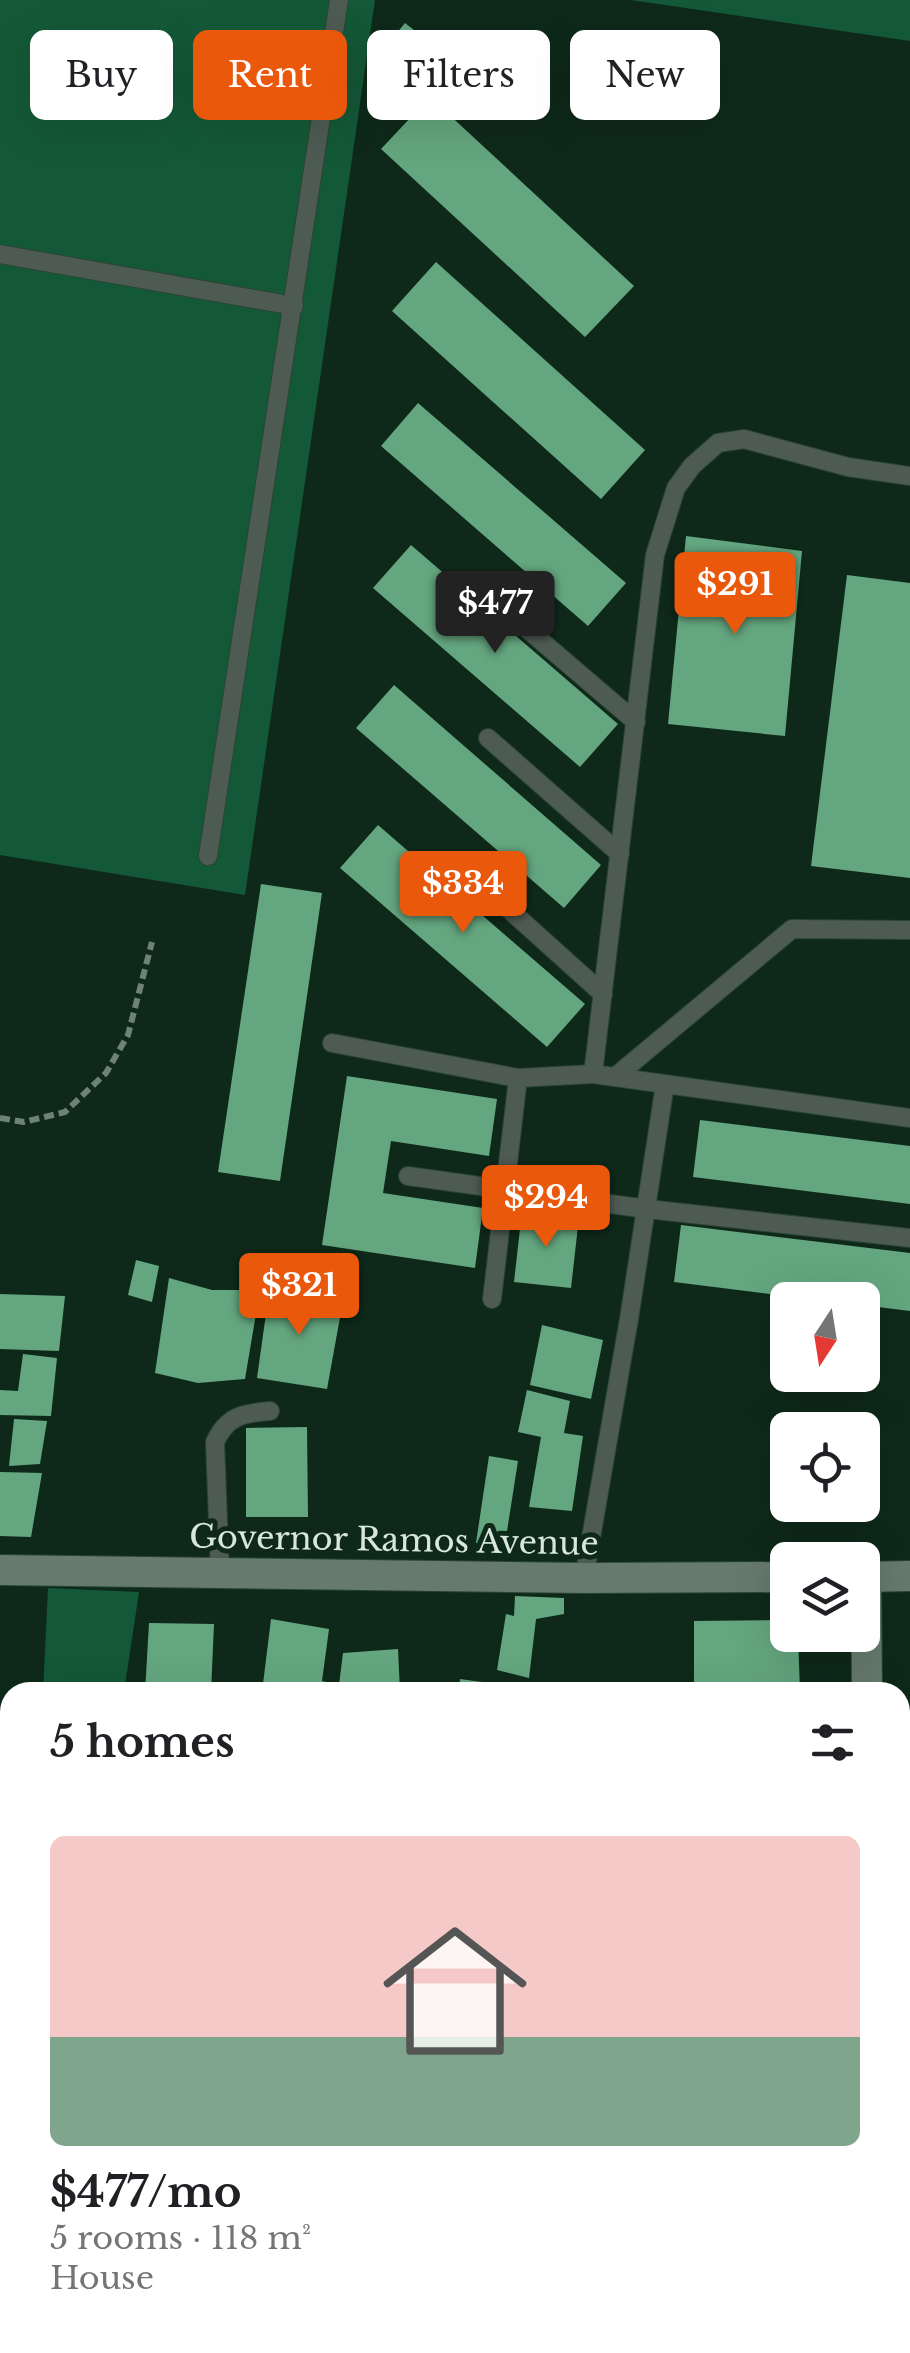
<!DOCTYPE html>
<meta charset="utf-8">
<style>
:root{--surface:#fff;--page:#f6f6f6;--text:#202124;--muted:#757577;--accent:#ea580c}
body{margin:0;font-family:"Libre Baskerville",serif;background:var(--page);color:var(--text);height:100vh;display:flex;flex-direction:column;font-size:38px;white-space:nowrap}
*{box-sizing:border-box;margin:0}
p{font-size:32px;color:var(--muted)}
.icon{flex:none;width:55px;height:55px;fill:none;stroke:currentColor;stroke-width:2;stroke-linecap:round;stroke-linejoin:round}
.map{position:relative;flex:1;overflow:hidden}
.side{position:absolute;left:0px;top:1682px;width:910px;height:672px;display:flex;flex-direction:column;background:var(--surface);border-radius:30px 30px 0 0;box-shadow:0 10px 40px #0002}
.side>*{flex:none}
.top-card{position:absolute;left:30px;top:30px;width:850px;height:90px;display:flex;gap:20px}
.needle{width:65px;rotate:192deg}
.controls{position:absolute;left:770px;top:1282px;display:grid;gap:20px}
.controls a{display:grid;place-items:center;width:110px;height:110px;border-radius:15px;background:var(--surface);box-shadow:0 10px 40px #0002;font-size:50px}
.price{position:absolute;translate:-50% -85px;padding:0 22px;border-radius:10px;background:var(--accent);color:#fff;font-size:32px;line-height:65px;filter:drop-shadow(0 2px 5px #0008)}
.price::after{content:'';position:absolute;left:50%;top:60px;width:30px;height:22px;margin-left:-15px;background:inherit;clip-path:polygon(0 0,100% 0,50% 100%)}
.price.selected{background:#222;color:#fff}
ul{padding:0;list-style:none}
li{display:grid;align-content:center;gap:20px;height:530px;padding:0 50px}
li span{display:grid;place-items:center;height:310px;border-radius:15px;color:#555}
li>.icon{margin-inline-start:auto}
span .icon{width:180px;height:180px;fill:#fffc;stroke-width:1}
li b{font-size:42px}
h2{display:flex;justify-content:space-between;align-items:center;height:120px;padding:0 50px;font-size:42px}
.chip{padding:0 35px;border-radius:15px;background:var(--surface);box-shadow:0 10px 40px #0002;font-size:35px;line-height:90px}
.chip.selected{background:var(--accent);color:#fff}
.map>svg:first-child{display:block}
</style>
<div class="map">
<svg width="910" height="2353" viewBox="0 0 910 2353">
<rect width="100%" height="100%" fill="#0e291a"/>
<g fill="#145937">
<path d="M0,0H375L245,895L0,855Z"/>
<path d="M631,0H910V41Z"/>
<path d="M48,1588L139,1592L124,1692H43Z"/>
<path d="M10,1747V2041H0V1760Z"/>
<path d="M40,2345H854V2353H39Z"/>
</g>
<g fill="#64a67f">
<path d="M405,23L444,54L416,87L378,56Z"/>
<path d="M430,97L634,286L585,337L381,149Z"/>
<path d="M436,262L645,450L601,499L392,311Z"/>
<path d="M418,403L626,583L588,626L381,446Z"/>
<path d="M686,536L802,551L785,736L668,724Z"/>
<path d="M411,545L618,724L580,767L373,588Z"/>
<path d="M847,575L910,583V878L811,866Z"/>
<path d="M394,685L601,865L564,908L356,728Z"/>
<path d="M378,825L585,1004L547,1047L340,868Z"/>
<path d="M261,884L322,893L280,1181L218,1172Z"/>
<path d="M347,1076L497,1099L489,1156L391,1141L383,1193L483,1208L475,1268L322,1245Z"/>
<path d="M700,1120L910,1146V1204L693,1177Z"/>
<path d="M522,1211L579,1217L571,1288L514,1282Z"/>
<path d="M681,1225L910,1253V1311L862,1305V1300H819L674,1282Z"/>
<path d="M136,1260L159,1266L152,1302L128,1295Z"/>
<path d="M169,1278L212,1290H260L245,1379L198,1383L155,1373Z"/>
<path d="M270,1285L343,1301L327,1389L257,1378Z"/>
<path d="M0,1294L65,1296L59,1351L0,1349Z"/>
<path d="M542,1325L603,1340L591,1399L530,1385Z"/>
<path d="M23,1354L57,1358L51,1416L0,1415V1390L18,1391Z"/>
<path d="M527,1390L570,1401L564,1433L583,1436L572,1511L529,1507L541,1437L518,1432Z"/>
<path d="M14,1419L47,1421L40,1464L9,1466Z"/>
<path d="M307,1427L308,1517H246V1428Z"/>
<path d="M489,1456L518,1461L505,1544L476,1543Z"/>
<path d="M0,1472L42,1473L31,1537L0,1536Z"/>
<path d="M515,1596L564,1598V1614L536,1619L529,1678L497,1670L506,1614L514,1616Z"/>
<path d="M271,1619L329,1629L322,1681L339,1685L343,1653L398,1649L400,1692H262Z"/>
<path d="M788,1620V1635H798L800,1692H694V1621Z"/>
<path d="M149,1623L214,1624L211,1692H145Z"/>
<path d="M460,1679L497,1684L496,1692H459Z"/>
<path d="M0,2186L10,2187V2279L0,2278Z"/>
<path d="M0,2287L10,2288V2326L0,2325Z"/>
</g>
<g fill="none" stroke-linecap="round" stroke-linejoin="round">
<defs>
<g id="lane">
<path d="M0,254L294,306"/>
<path d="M910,476L848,467L744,439L718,443L692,466L676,488L655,555L593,1074L910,1118"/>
<path d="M491,598L636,722"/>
<path d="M488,738L620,854"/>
<path d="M208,856L339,0"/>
<path d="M472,876L603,994"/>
<path d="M332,1043L518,1078"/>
<path d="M615,1077L792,929L910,930"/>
<path d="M408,1176L647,1209L910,1238"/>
<path d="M492,1299L518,1078L593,1074"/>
<path d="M220,1573L215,1442C227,1416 243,1413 270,1411"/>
<path d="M584,1578L629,1319L665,1084"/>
</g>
<path id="street" d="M0,2174L10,2175"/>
<g id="secondary">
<path d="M0,1570L584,1578L788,1577"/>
<path d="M862,1577L910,1576"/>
<path d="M866,1577L867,1692"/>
<path d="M876,2345V2353"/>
</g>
</defs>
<use href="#lane" stroke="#2a4435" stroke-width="20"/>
<use href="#street" stroke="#2a4435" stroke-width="32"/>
<use href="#secondary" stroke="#2a4435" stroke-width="32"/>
<path stroke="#6e8376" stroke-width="6" stroke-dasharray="10 5" stroke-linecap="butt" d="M0,1118L24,1122L65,1112L106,1073L128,1035L152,942"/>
<use href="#lane" stroke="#4e5b53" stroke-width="18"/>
<use href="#street" stroke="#4e5b53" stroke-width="30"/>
<use href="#secondary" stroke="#667a6d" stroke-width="30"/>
</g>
<g text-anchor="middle" stroke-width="10" stroke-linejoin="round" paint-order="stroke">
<g font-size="32" fill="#d7e7dc" stroke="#0e291a">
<text transform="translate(394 1540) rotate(1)" y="11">Governor Ramos Avenue</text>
</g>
</g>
</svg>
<div class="controls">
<a><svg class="needle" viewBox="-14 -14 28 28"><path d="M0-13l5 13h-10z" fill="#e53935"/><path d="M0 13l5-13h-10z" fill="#757577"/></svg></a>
<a><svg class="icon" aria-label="locate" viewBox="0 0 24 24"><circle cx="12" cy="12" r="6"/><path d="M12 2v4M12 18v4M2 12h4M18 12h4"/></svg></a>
<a><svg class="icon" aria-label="layers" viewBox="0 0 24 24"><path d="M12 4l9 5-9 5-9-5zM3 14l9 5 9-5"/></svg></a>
</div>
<b class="price" style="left:735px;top:637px">$291</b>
<b class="price selected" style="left:495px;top:656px">$477</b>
<b class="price" style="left:463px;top:936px">$334</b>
<b class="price" style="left:546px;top:1250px">$294</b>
<b class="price" style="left:299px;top:1338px">$321</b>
<div class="top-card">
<a class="chip">Buy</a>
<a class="chip selected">Rent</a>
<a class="chip">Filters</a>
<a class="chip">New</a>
</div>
<section class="side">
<h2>5 homes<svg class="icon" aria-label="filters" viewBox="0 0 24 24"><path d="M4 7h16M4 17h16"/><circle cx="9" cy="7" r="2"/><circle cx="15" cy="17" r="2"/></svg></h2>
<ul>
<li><span style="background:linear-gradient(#f6c9c9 65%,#7fa58c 0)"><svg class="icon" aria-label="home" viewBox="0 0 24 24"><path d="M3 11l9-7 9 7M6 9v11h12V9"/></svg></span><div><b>$477/mo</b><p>5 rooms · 118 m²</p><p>House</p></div></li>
</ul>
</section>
</div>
